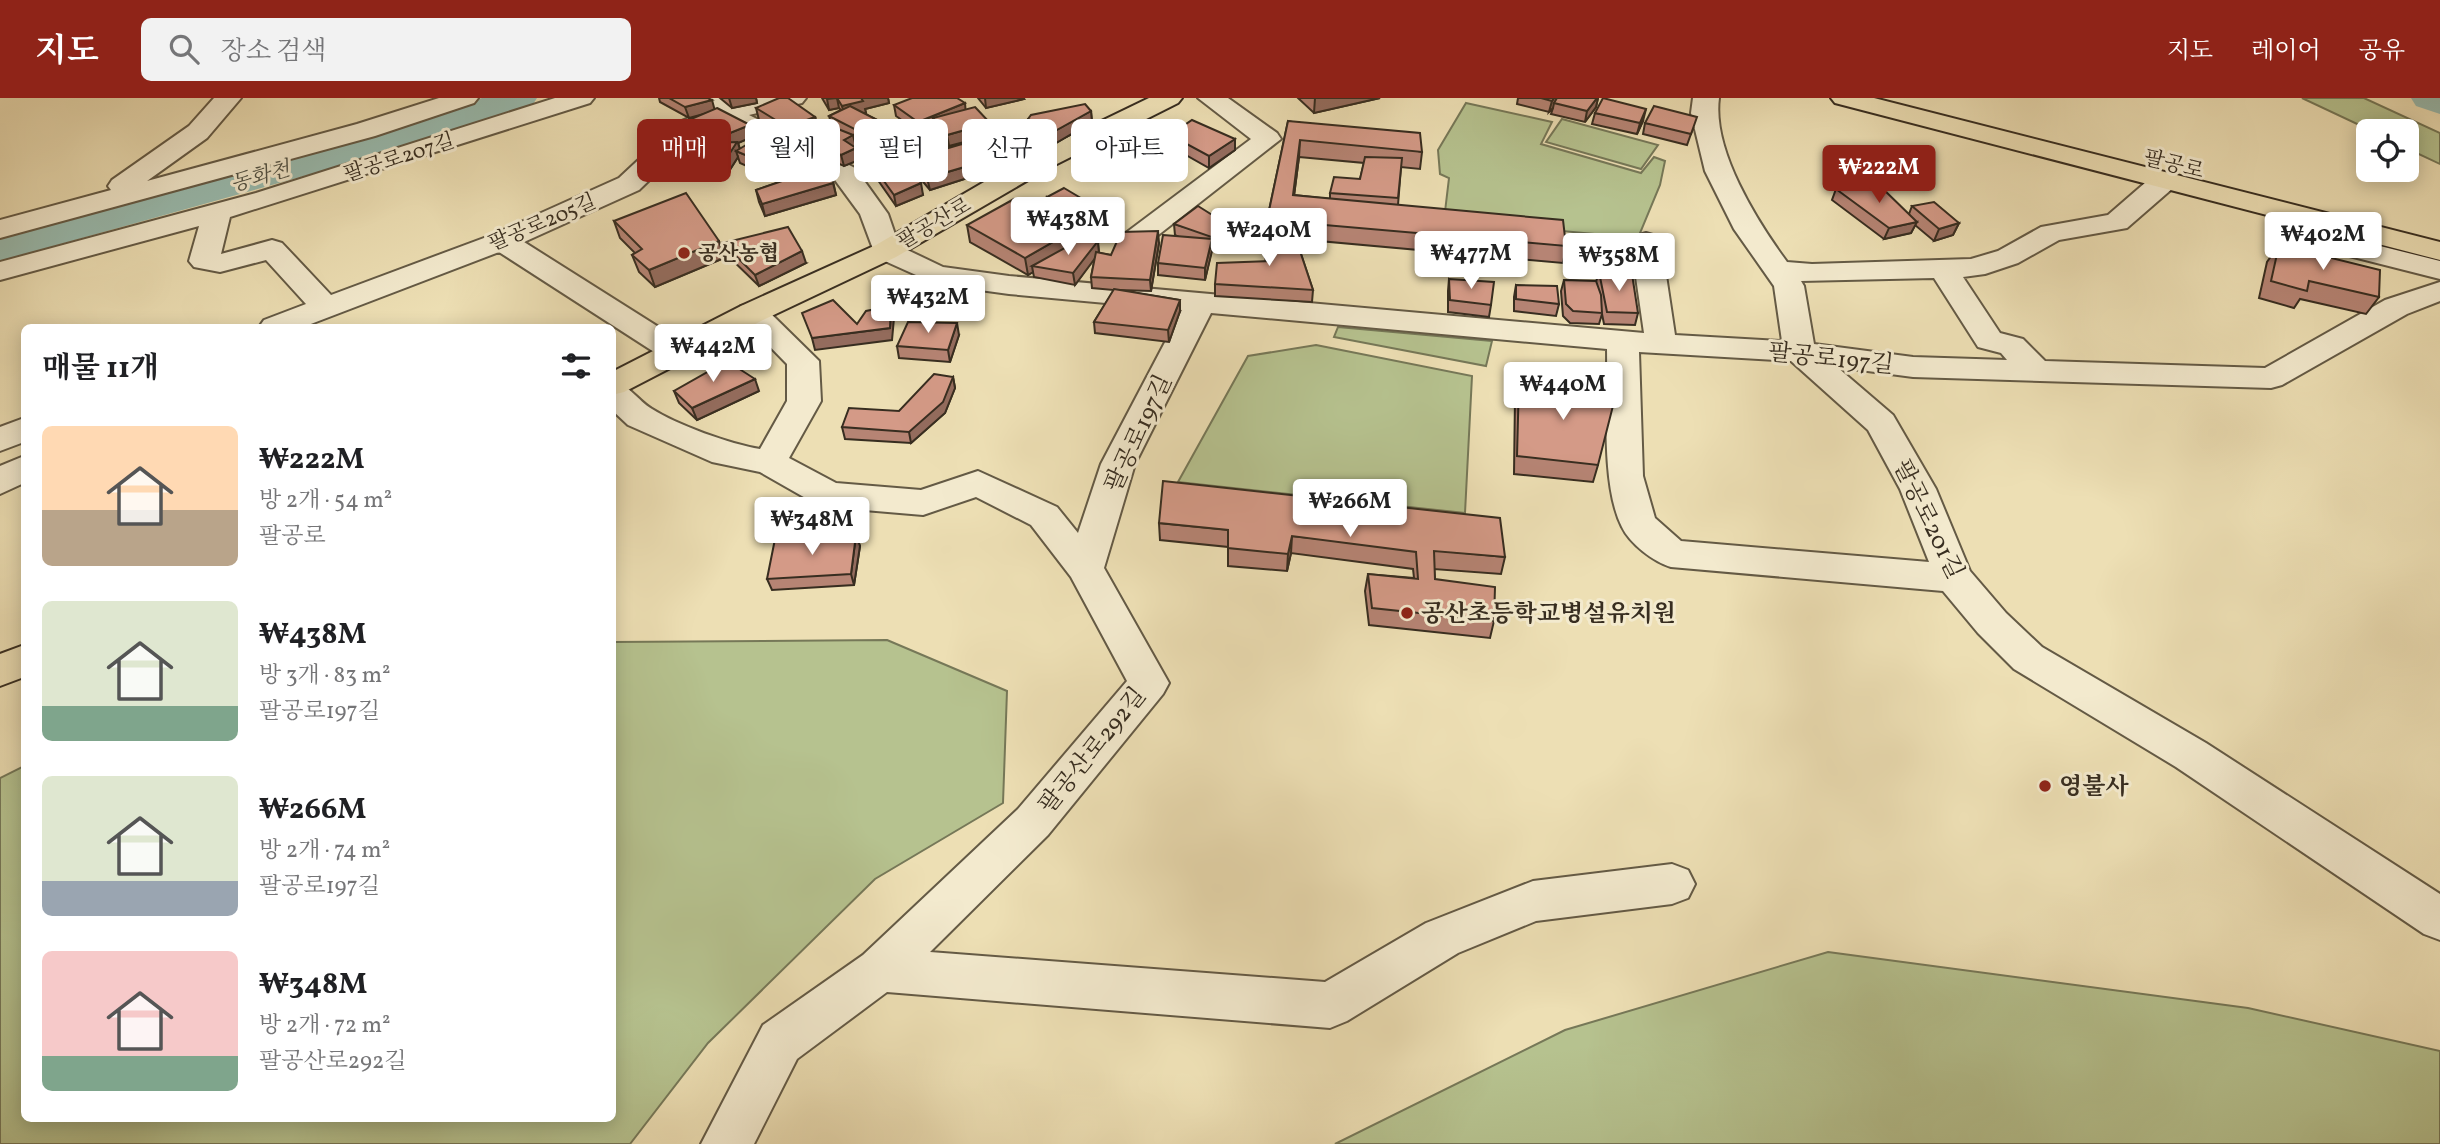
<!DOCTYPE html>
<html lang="ko">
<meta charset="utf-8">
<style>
:root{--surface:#fff;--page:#f2f2f2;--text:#202124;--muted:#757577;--accent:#8f2418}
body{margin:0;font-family:Vollkorn,"Noto Serif KR",serif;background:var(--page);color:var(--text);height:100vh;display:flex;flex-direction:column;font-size:26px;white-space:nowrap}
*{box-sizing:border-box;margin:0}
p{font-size:23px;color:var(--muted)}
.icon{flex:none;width:38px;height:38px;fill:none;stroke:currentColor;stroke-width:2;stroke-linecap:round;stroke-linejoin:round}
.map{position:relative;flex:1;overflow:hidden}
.side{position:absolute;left:21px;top:226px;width:595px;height:798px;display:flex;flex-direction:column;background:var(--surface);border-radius:10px;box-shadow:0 4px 18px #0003}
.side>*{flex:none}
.banner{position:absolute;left:637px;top:21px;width:665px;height:63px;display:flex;gap:14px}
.tools{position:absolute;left:2356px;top:21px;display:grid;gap:14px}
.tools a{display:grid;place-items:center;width:63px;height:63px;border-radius:10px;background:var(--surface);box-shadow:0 4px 18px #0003;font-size:35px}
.price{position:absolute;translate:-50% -60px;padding:0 16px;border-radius:7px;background:#fff;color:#222;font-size:23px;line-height:46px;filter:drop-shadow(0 2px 4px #0008)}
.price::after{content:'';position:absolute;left:50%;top:42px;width:21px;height:16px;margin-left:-10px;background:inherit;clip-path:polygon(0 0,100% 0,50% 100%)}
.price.selected{background:var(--accent);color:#fff}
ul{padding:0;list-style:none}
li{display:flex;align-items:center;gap:21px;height:175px;padding:0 21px}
li span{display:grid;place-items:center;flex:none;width:196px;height:140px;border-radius:10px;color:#555}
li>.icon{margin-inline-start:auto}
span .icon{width:84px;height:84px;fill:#fffc;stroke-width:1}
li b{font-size:30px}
h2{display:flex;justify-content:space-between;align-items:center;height:84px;padding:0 21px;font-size:30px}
.tag{padding:0 24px;border-radius:10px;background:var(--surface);box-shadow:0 4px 18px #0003;font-size:24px;line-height:63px}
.tag.selected{background:var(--accent);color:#fff}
header{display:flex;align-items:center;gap:42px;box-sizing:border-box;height:98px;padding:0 35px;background:var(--accent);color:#fff}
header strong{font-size:33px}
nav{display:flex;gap:38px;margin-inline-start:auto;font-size:24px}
.search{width:490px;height:63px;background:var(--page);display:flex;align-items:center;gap:18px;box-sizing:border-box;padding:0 24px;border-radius:10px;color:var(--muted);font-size:26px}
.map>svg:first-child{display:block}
</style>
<header>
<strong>지도</strong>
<div class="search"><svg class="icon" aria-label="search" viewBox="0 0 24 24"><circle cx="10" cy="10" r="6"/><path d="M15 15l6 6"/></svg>장소 검색</div>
<nav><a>지도</a><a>레이어</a><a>공유</a></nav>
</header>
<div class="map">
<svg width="2440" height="1046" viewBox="0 0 2440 1046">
<rect width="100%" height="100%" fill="#eddfb4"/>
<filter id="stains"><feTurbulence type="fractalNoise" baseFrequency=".00286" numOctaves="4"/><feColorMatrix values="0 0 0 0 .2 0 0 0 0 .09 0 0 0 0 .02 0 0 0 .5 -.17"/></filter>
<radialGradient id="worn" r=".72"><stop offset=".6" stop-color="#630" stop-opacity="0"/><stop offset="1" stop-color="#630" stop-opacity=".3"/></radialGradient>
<g fill="#b6c28f" stroke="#767858" stroke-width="2">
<path d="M2302,0H2364L2440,35V66L2406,50V33H2372Z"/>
<path d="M1466,5L1552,24L1541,46L1641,75L1654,59L1665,63L1660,87L1638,140L1444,122L1449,80L1440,76L1438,52Z"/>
<path d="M1562,21L1658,47L1641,71L1546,44Z"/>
<path d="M1338,229L1492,243L1486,268L1334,239Z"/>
<path d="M1316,247L1472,278L1465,415L1178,384L1248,258Z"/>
<path d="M887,542L1007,593L1003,705L875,781L708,945L630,1046H0V680L24,668V1020H612L613,544Z"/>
<path d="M1828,854L2248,910L2440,953V1046H1335L1565,932Z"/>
</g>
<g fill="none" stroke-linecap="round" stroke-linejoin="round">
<g fill="#99bcb0" fill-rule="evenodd">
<path d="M482,0H537L532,8L354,64L0,163V138L328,48Z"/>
<path d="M2411,0H2440V16L2416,8Z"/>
</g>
<defs>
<g id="minor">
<path d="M214,0H241L207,40L147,83L357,26L439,0H478L474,5L375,38L0,140V122L111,92L108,88L112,82L189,28Z"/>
<path d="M555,0H594L590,5L230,119L221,156L272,142L282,145L331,197L492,137L619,80L679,24L706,13L690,0H721L730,5L755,0H806L802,5L749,17L855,70L888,116L899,148L943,169L1009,178L1644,235L1631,144L1636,138L1646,135L1656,138L1661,144L1675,237L1782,243L1774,188L1734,131L1705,73L1691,15L1693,0H1719C1712,52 1757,123 1787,164L1812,166L1971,161L1998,153L2041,129L2108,117L2153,78L2163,76L2173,78L2177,84L2173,90L2127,130L2059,142L2018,165L1985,176L1963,179L2000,235L2023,241L2045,263L2265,270L2385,202L2440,184V203L2407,216L2282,287L2271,290L1913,279L1837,269L1893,317L1936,391L1970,473L2006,515L2042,549L2206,645L2440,796V842L2424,836L2176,669L2014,571L1978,535L1943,493L1671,469C1654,464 1630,446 1622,429C1600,386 1608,300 1607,251L1211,215L1135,366L1104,470L1169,585L1163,596L1048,737L930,854L1325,884L1426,825L1533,783L1672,766L1688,772L1695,786L1688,800L1672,806L1536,823L1458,855L1347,923L1330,930L887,894L797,961L754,1046H701L763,927L863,857L1018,711L1127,583L1071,479L1031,427L976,399L923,417L829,409L816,406L760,374L712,364L628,327L612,312V283C630,287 637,302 652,311C677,327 730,346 760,351L787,303V266L737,215L741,208L752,206L763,208L819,263L821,303L789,360L836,385L921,392L978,373L1057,409L1078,435L1101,366L1182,212L1009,196L936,186L876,159L860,116L835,82L754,42L724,24L697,36L639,92L524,144L687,247L692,254L687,261L676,264L665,261L499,154L303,229H259L264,222L306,206L266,162L220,174L194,169L189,163L199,128L0,182V164L256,95ZM1934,180L1978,249L2001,255L2007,262L1913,259L1814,246L1804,188L1801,183ZM1639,254L1791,263L1868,332L1900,391L1929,464L1681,443L1655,420L1643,378Z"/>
<path d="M1198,0H1228L1277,35L1281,41L1143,149L1133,152L1123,149L1118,143L1123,137L1251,41Z"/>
<path d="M2296,127L2440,163V181L2286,142L2282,136L2286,130Z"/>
<path d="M24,320V344L0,353V329Z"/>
<path d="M24,358V385L0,396V368Z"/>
</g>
<g id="major">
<path d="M1149,0H1182L1178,5L1047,71L896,159L763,222L624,294L612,297V274L741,208L876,147L1027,59Z"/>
<path d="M1831,0H1874L2440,144V162L1835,5Z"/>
<path d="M24,547V579L0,588V556Z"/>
</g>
</defs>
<use href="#minor" stroke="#645a45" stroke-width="4"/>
<use href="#major" stroke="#372d20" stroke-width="4"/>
<use href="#minor" fill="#f3eace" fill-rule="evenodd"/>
<use href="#major" fill="#eddfb4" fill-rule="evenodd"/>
</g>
<g fill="#b68474" stroke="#372d20" stroke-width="2" fill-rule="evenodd">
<path d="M659,0H708L714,11L750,27L754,38L738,45L740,51L803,60L830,69L836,97L765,118L759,104L756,92L780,84L779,81L778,82L740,65L738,59L724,81L664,83L660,72L696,60L706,46L688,36L684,24L701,17L689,20L660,4Z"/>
<path d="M720,0H756L757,5L732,10Z"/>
<path d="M822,0H888L889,5L865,11L866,15H863L885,26L887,38L867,48L854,41L856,49H855L856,50L859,62L844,68L804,51L801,39L832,28L829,18L841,12L839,10L829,12Z"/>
<path d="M978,0H1023L1024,1L986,10Z"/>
<path d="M1298,0H1380L1314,15Z"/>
<path d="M1518,0H1598L1596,9L1585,24L1551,16L1553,10L1549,14L1517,6Z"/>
<path d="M894,7L965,12L990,25L991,37L949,48L935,31V29L920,35L896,18Z"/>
<path d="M756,10L815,19L818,30L790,41L759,22Z"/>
<path d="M1091,13L1092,24L1056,45L1029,33L1028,21Z"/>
<path d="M1595,15L1643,23L1637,36L1592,26Z"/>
<path d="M1288,23L1422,54L1420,71L1401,69L1398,107L1566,148L1563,165L1296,141L1313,192L1312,204L1215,198V186L1266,163L1263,153V141L1277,140L1267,139V122ZM1299,59L1364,65L1360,81L1330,95V101L1294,97Z"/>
<path d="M1645,25L1693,30L1687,47L1643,36Z"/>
<path d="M1170,37L1235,41V52L1209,70L1170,48Z"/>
<path d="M863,54L913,72L911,61L980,76L930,92L914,73L923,97L896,108L866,65Z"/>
<path d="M1836,91L1909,116L1912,108L1959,125L1953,137L1934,143L1915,127L1911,135L1884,141L1832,102Z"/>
<path d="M1047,99L1116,132L1098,145L1099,155L1111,157L1159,145L1151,193L1118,192L1180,202V213L1169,244L1095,235L1094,224L1114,192L1092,190L1091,179L1095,159L1075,187L1034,179L1033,174L1028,177L970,144L967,127L1059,126L1058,121L1062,118L1048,110Z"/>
<path d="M614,123L724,160L655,189L639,174L632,157L635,155L620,140Z"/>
<path d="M1174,126L1236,144L1220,153L1212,151L1205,182L1158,177V165L1179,139L1175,137Z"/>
<path d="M723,145L806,165L759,188L727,157Z"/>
<path d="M2279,147L2379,199L2366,216L2300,201L2294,210L2259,200L2267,164Z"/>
<path d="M1599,174L1638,215L1635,227L1604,226L1602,216L1599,226L1570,225L1563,218L1561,193L1564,182L1596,184Z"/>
<path d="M1449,181L1491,207L1489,219L1448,214V193Z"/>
<path d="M1516,187L1559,206L1556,218L1514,213V199Z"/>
<path d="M959,237L950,264L899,260L897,248Z"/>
<path d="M953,279L955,290L945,315L911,345L845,341L842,329L899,313Z"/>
<path d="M1519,282L1598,367L1593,384L1514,376L1515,299Z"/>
<path d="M674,293H759L697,322L679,305Z"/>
<path d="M1159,425L1505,459L1501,476L1434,471L1435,481L1494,523L1490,540L1369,527L1365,493L1368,476L1414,480L1413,471L1291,455L1287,473L1228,468V449L1160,442Z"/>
<path d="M856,437L860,448L854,487L772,492L767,481Z"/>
</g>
<g fill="#946c5e" stroke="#372d20" stroke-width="2">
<path d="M729,0H756L757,5L732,10Z"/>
<path d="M837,0L839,10L829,12L827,1Z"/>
<path d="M861,0H888L889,5L865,11L866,15L845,19L842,8Z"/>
<path d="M985,0H1023L1024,1L986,10Z"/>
<path d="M1315,0H1380L1314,15Z"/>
<path d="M1554,0H1561L1554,5L1553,10L1549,14L1552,3Z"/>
<path d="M1597,0H1598L1596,9L1585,24L1587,13Z"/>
<path d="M712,2L715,13L689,20L685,9Z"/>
<path d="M965,5L966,17L933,20L935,29L920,35L918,24Z"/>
<path d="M1646,11L1643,23L1637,36L1640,25Z"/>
<path d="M1091,13L1092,24L1056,45L1055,33Z"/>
<path d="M815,19L818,30L790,41L787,29Z"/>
<path d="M990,25L991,37L949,48L947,37Z"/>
<path d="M885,26L887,38L867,48L864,36Z"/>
<path d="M750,27L754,38L738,45L741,55L736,53L738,59L724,81L715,41Z"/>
<path d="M853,37L856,49L847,53L844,42Z"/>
<path d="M1235,41V52L1209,70V58Z"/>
<path d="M1300,42L1299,59L1292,114L1293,97Z"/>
<path d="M856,50L859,62L844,68L841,57Z"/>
<path d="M802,56L805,67L778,74L779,81L778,82L775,70Z"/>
<path d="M978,65L980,76L930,92L927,80Z"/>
<path d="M833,85L836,97L765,118L762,106Z"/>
<path d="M921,85L923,97L896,108L894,97Z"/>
<path d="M1116,121V132L1098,145L1099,155L1075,187L1073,175L1089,150L1088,139Z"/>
<path d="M1917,124L1911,135L1884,141L1889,130Z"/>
<path d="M1959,125L1953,137L1934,143L1939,131Z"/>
<path d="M1236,132V144L1220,153V142Z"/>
<path d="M1072,133L1074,150L1032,168L1033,174L1028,177L1025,160Z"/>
<path d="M1158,133L1159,145L1151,193L1150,182Z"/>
<path d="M1212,141V153L1205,182V170Z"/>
<path d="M719,143L724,160L655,189L649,172Z"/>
<path d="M802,153L806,165L759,188L755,177Z"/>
<path d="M1180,202V213L1169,244L1168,232Z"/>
<path d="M891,208L894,220L892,242L815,252L812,240L890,230Z"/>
<path d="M957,225L959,237L950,264L948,252Z"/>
<path d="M953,279L955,290L945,315L911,345L909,334Z"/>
<path d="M755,281L759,293L697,322L692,310Z"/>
<path d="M856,437L860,448L854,487L851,476Z"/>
<path d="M1292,438L1291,455L1287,473L1288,456Z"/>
</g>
<g fill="#d49a87" stroke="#372d20" stroke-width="2">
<path d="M669,0H708L712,2L685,9Z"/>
<path d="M779,0H788L815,19L787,29L756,10Z"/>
<path d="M837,0H861L863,3L842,8Z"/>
<path d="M912,0H957L965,5L918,24L894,7Z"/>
<path d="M1541,0H1554L1552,3Z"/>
<path d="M1557,0H1597L1587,13L1554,5Z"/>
<path d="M1603,0L1646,11L1640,25L1595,15Z"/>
<path d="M1085,6L1091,13L1055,33L1028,21L1031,17Z"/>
<path d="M850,8L885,26L864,36L829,18Z"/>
<path d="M1654,8L1697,19L1691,36L1645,25Z"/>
<path d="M975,9L990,25L947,37L933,20Z"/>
<path d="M717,10L750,27L715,41L684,24Z"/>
<path d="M1192,22L1235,41L1209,58L1170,37Z"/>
<path d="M1288,23L1420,35L1422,54L1300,42L1293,97L1563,122L1566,148L1267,122Z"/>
<path d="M828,27L853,37L844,42L856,50L841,57L801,39Z"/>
<path d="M761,38L802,56L775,70L736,53Z"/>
<path d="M896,43L921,85L894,97L863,54Z"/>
<path d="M737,44L721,69L660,72L670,58L696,60L707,45Z"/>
<path d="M962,46L978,65L927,80L911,61Z"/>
<path d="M808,57L830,69L833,85L762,106L756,92L785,82L778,74Z"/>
<path d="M1365,59L1402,60L1398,100L1330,95L1334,79L1360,81Z"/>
<path d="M1879,87L1917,124L1889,130L1836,91Z"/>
<path d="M1064,90L1116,121L1088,139L1058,121L1069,111L1047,99Z"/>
<path d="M686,95L719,143L649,172L632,157L642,151L614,123Z"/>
<path d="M1014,101L1072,133L1025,160L967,127Z"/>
<path d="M1934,104L1959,125L1939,131L1912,108Z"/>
<path d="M1198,108L1236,132L1220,142L1174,126Z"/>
<path d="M788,129L802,153L755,177L723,145Z"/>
<path d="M1158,133L1150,182L1091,179L1096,154L1111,157L1121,134Z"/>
<path d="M1163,137L1212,141L1205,170L1158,165Z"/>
<path d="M1295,138L1313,192L1215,186L1217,165L1271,163L1263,141Z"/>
<path d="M1081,141L1098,143L1073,175L1032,168Z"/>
<path d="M2279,147L2380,172L2379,199L2309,183L2307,193L2271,183Z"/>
<path d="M1599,174L1632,176L1638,215L1607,214Z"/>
<path d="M1449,181L1494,184L1491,207L1450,202Z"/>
<path d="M1564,182L1596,183L1601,197L1602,215L1573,213L1566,206Z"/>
<path d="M1516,187L1557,188L1559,206L1516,201Z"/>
<path d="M1114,191L1180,202L1168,232L1094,224Z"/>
<path d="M833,202L857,226L866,213L891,208L890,230L812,240L802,215Z"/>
<path d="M908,224L957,225L948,252L897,248Z"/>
<path d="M727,263L755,281L692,310L674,293Z"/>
<path d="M934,276L953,279L943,304L909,334L842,329L849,310L899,313Z"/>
<path d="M1519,282L1617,292L1598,367L1517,358Z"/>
<path d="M1163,383L1500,420L1505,459L1434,453L1435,481L1495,489L1494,523L1372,510L1368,476L1418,481L1416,454L1292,438L1288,456L1228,450V432L1159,425Z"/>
<path d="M856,437L851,476L767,481L775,441Z"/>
</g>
<g fill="#8f2418" stroke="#f3eace" stroke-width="2.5">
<circle cx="684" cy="155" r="7"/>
<circle cx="1407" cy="515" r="7"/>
<circle cx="2045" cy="688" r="7"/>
</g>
<g text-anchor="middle" stroke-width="6" stroke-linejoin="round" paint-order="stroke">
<g font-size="21" fill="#372d20" stroke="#f3eace">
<text transform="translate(399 59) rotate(-18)" y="7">팔공로207길</text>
<text transform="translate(2174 66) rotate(14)" y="7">팔공로</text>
<text transform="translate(542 124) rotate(-23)" y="7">팔공로205길</text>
<text transform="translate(934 125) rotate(-30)" y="7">팔공산로</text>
</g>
<g font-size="21" font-style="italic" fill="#505144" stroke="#f3eace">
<text transform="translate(260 78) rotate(-16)" y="7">동화천</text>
</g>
<g font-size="21" font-weight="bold" fill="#372d20" stroke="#f3eace" text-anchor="start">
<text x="698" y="162">공산농협</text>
</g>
<g font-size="24" fill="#372d20" stroke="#f3eace">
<text transform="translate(1831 260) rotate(6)" y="8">팔공로197길</text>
<text transform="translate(1138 335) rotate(-65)" y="8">팔공로197길</text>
<text transform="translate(1929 421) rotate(64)" y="8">팔공로201길</text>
<text transform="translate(1092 652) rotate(-51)" y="8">팔공산로292길</text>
</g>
<g font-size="24" font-weight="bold" fill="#372d20" stroke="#f3eace" text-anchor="start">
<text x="1421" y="523">공산초등학교병설유치원</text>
<text x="2059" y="696">영불사</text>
</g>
</g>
<rect width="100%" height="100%" filter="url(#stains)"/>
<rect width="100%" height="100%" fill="url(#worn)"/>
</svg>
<div class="tools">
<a><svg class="icon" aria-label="locate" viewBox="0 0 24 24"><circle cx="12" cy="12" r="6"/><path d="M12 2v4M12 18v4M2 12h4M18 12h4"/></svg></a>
</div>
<b class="price selected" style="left:1879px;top:107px">₩222M</b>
<b class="price" style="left:1068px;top:159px">₩438M</b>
<b class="price" style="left:1269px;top:170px">₩240M</b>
<b class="price" style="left:2323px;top:174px">₩402M</b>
<b class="price" style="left:1471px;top:193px">₩477M</b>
<b class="price" style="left:1619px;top:195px">₩358M</b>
<b class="price" style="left:928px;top:237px">₩432M</b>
<b class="price" style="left:713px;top:286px">₩442M</b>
<b class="price" style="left:1563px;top:324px">₩440M</b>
<b class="price" style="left:1350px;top:441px">₩266M</b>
<b class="price" style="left:812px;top:459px">₩348M</b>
<div class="banner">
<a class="tag selected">매매</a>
<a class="tag">월세</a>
<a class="tag">필터</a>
<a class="tag">신규</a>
<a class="tag">아파트</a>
</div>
<section class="side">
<h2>매물 11개<svg class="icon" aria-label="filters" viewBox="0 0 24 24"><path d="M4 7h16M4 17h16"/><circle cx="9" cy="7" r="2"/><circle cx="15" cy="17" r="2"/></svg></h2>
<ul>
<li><span style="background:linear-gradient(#ffd9b3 60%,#b9a48a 0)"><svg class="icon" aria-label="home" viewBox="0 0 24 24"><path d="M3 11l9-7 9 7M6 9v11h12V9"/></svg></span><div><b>₩222M</b><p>방 2개 · 54 m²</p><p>팔공로</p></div></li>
<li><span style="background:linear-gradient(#dfe7d0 75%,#7fa58c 0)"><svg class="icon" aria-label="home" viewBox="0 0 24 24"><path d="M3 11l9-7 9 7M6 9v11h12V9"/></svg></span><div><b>₩438M</b><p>방 3개 · 83 m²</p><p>팔공로197길</p></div></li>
<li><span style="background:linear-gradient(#dfe7d0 75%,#9aa5b1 0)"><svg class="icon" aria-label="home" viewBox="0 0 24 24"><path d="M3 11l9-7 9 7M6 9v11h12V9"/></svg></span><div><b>₩266M</b><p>방 2개 · 74 m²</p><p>팔공로197길</p></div></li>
<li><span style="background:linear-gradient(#f6c9c9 75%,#7fa58c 0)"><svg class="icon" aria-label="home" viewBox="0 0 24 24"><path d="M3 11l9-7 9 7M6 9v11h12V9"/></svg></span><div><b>₩348M</b><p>방 2개 · 72 m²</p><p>팔공산로292길</p></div></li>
</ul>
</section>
</div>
